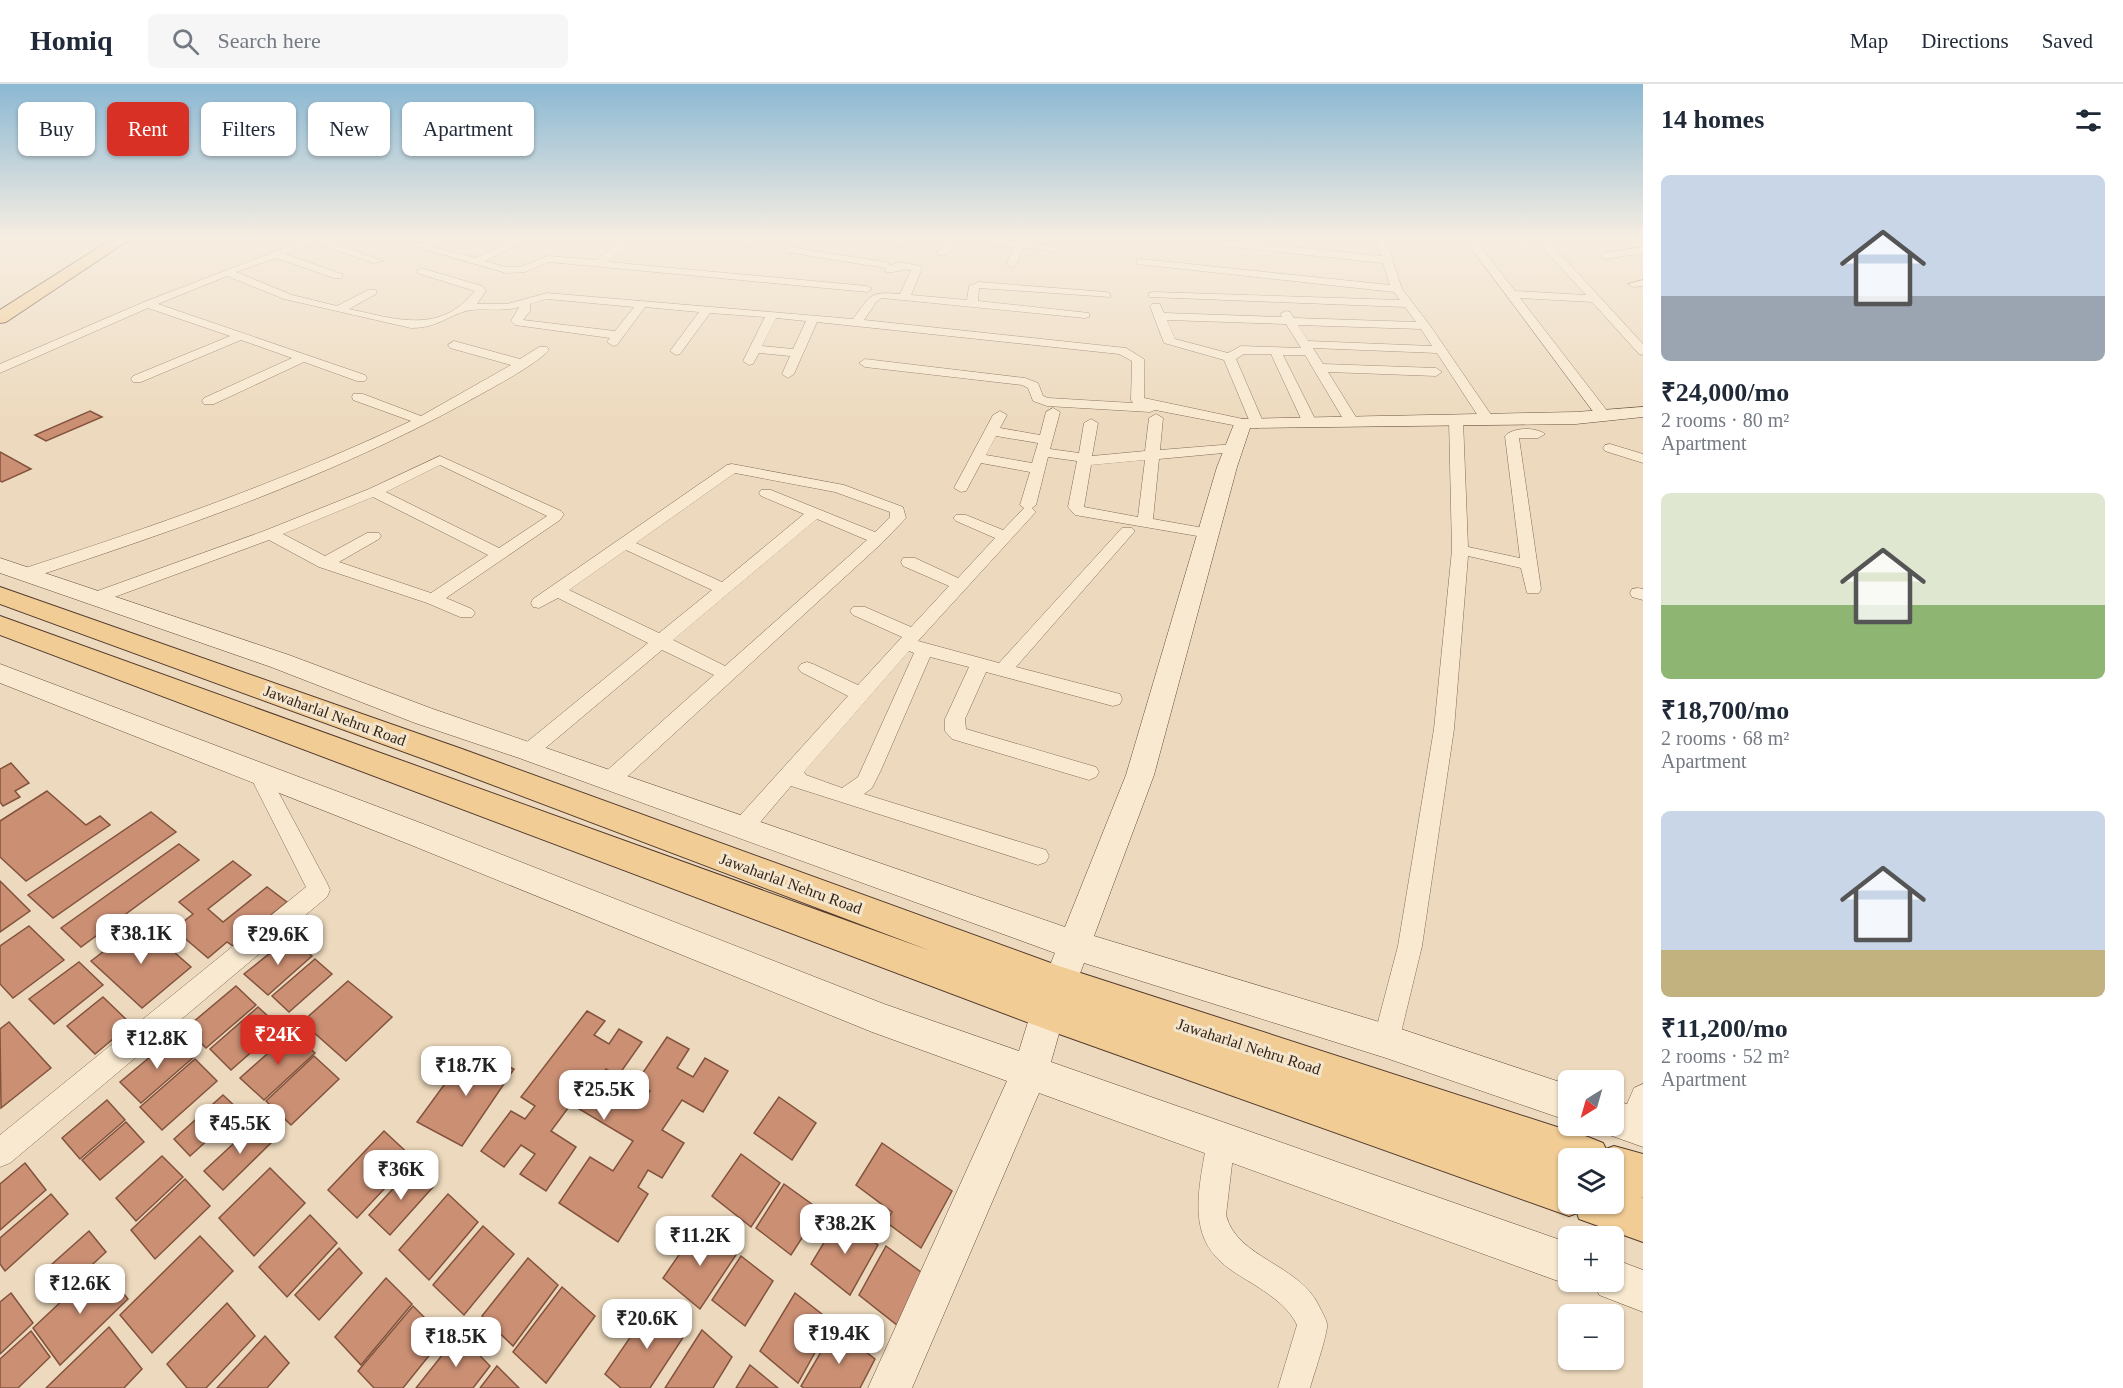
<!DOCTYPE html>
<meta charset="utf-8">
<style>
:root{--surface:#fff;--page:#f6f6f7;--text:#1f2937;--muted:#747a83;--line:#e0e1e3;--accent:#d93025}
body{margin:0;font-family:"Times New Roman",serif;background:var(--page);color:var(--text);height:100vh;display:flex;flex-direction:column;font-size:22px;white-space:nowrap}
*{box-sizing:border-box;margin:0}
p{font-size:20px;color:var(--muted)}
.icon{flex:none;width:33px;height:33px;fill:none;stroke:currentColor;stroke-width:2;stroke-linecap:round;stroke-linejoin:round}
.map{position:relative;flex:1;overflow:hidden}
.details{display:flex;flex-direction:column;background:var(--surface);width:480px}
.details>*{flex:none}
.hud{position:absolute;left:18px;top:18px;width:570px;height:54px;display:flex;gap:12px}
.needle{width:39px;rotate:217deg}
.tools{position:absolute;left:1558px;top:986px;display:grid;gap:12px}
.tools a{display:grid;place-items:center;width:66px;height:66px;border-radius:9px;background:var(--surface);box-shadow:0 2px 4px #0004;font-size:30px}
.price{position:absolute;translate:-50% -51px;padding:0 14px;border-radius:12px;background:#fff;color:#222;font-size:20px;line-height:39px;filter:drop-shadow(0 2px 3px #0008)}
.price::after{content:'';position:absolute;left:50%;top:36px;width:18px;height:14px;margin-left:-9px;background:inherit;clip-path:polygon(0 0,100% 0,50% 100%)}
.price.active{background:var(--accent);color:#fff}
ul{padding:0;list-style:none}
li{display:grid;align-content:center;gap:12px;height:318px;padding:0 18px}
li span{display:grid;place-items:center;height:186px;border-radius:9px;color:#555}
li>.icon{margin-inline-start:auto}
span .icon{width:108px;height:108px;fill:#fffc;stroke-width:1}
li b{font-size:26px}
h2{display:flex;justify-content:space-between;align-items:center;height:72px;padding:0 18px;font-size:26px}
.tag{padding:0 21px;border-radius:9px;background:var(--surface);box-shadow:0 2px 4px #0004;font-size:21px;line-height:54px}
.tag.active{background:var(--accent);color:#fff}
header{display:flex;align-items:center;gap:36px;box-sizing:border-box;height:84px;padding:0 30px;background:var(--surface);border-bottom:2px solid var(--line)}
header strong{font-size:28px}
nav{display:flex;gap:33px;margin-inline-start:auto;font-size:21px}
.search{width:420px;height:54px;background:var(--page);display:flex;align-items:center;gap:15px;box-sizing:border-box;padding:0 21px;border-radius:9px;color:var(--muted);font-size:22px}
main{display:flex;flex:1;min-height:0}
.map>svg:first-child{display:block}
</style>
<header>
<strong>Homiq</strong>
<div class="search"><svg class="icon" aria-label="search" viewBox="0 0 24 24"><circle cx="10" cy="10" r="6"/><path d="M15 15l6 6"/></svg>Search here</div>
<nav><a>Map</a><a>Directions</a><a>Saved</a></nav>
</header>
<main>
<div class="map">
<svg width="1643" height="1304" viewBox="0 0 1643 1304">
<rect width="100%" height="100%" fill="#eddabe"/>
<g fill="#cb9074" stroke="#83533d" stroke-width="1.5">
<path d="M90,327L102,333L46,357L35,351Z"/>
<path d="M0,368L31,385L2,398L0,397Z"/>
<path d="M11,679L29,699L15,707L20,713L3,722L0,718V685Z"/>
<path d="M47,707L86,741L100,732L110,741L26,797L0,773V737Z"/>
<path d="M151,728L176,748L53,834L28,811Z"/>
<path d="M179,760L199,776L81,863L61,844Z"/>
<path d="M233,777L251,791L208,825L223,838L267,803L287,818L233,862L227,858L208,874L174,845L193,830L179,818Z"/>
<path d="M0,797L30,827L0,848Z"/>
<path d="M141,839L191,883L142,924L91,877Z"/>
<path d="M29,842L64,876L13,914L0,900V862Z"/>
<path d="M290,853L312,872L268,911L244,890Z"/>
<path d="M315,875L332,890L289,928L272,912Z"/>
<path d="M79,878L103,901L54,940L29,915Z"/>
<path d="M348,897L392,933L346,977L302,938Z"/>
<path d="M236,902L256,921L206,964L186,944Z"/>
<path d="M103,913L131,940L95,970L67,942Z"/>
<path d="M258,923L280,943L231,986L210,965Z"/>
<path d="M587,927L605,937L594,951L609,960L619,945L642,958L618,992L606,985L597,998L639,1023L650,1007L636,999L667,953L689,965L677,984L693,993L705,974L728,987L703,1028L682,1016L662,1046L684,1059L662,1094L648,1086L638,1103L648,1110L618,1158L559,1119L590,1073L613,1087L633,1057L571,1020L551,1047L576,1063L546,1107L520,1090L535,1070L521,1061L504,1083L481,1067L511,1027L525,1035L535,1022L521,1013Z"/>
<path d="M9,938L51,984L1,1024L0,945Z"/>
<path d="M292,948L315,969L264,1016L240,994Z"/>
<path d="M174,953L195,972L141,1019L120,998Z"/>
<path d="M471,964L514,985L462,1062L417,1038Z"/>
<path d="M314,972L339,995L291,1041L266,1017Z"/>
<path d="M195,975L217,997L162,1046L140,1023Z"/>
<path d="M223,1011L240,1027L190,1072L174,1055Z"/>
<path d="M779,1013L816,1039L792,1076L754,1049Z"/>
<path d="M107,1016L125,1036L80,1075L62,1054Z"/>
<path d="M258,1037L276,1054L223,1106L204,1087Z"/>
<path d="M126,1038L144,1058L100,1096L82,1076Z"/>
<path d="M384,1047L413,1074L357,1134L328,1106Z"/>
<path d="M882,1059L952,1107L921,1164L886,1138L892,1128L856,1101Z"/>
<path d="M741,1070L780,1099L751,1143L712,1112Z"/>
<path d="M162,1072L183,1093L136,1137L116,1114Z"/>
<path d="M25,1079L46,1106L0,1146V1100Z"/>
<path d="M270,1084L305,1119L254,1172L219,1134Z"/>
<path d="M412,1084L433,1103L390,1151L369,1131Z"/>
<path d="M185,1095L210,1122L155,1175L131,1146Z"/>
<path d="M784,1100L820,1126L791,1171L756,1144Z"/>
<path d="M51,1110L68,1130L5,1187L0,1180V1154Z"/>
<path d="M448,1110L478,1138L429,1196L399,1166Z"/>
<path d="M310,1131L337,1159L287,1213L259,1183Z"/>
<path d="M840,1132L878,1161L850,1211L811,1180Z"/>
<path d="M483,1142L514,1170L464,1231L433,1201Z"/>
<path d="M699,1142L736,1171L700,1225L663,1194Z"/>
<path d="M89,1147L106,1168L59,1211L42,1189Z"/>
<path d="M200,1152L233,1187L152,1269L120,1231Z"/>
<path d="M886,1162L929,1194L902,1245L859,1211Z"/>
<path d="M339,1164L362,1189L319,1236L295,1211Z"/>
<path d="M741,1172L773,1197L745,1242L712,1216Z"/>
<path d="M528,1174L558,1201L513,1262L482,1232Z"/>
<path d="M100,1181L128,1215L60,1281L33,1244Z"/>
<path d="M386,1194L412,1220L361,1281L335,1253Z"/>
<path d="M562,1203L595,1232L546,1299L513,1268Z"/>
<path d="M11,1209L33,1239L0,1270V1218Z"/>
<path d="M795,1209L832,1238L798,1299L760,1267Z"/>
<path d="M655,1217L688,1246L650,1304H621L605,1290Z"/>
<path d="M227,1219L255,1252L206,1304H187L167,1280Z"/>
<path d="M413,1222L444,1253L403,1304H374L358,1287Z"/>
<path d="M109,1243L142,1285L124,1304H46Z"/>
<path d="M835,1244L875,1275L860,1304H804L801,1302Z"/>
<path d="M702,1246L732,1273L713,1304H665Z"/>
<path d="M31,1247L50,1273L18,1304H0V1275Z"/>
<path d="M459,1250L490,1282L473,1304H416Z"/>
<path d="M265,1252L289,1279L267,1304H217Z"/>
<path d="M750,1281L778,1304H736Z"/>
<path d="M497,1282L519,1304H480Z"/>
</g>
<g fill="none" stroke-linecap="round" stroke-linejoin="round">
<defs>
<g id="street">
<path d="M305,153H328L324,156L383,177L374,179L315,159L285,170L342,190V194H334L276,174L236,188L292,211L337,222L368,206H376V210L349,225C397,235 439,251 475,207L417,189L416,187L421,184L482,202L486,207L477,220H507L547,209L853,235C871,211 869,207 900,210L911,186C900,184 894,190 886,188V184L786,168L785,166L790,163L885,178L889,179V182L899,178L921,182L922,184L911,211L967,216L969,202L979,198L1106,208L1110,209V213L979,204L978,217L1089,229V233L1085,234L882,214L877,217L864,236L1126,264L1144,275V314L1243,335L1250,339L1243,343L1155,326L1150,328L1047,322L1033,317L1028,304L1022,301L865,283L859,279L865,275L1025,294L1038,299L1043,312L1048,314L1133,319L1131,316L1132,277L1119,270L817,238L794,290L788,294L782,290L790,272L759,269L753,280L749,281L743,277L765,233L710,229L680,270L676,271L670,267L699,228L645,223L617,261L613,262L607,258L610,254L515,241L511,237L519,223C503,228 487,224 471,226C448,230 440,244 411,244L284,215L227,192L158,220L365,291L367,294L365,297H357L304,278L214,320H204L202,317L204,314L292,274L241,256L141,298H133L131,295L133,292L230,252L148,224L0,289V280L144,218L305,156ZM547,215L634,223L615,247L523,236L530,227V220ZM776,234L806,237L793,265L762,262Z"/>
<path d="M383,153C397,152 407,157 421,159C428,160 442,153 454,153L434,163L475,174L522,153H534L485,177L506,183H520L548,172L597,176L625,153L630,156L629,158L608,178L867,202L872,205L867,208L549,178L525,188L506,189Z"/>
<path d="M704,153C719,152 746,150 758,159L753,162L709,156Z"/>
<path d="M861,153C876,152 900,151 913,159L908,162L866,156Z"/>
<path d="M952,153L1016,157L1018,153H1028L1026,159L1058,162L1063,165L1058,168L1023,164L1016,181L1011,184L1006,181L1014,163L958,157L946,171H938V167Z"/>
<path d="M1163,153H1192L1381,172L1375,153H1385L1402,205L1429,240L1494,335L1492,338H1482L1437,269L1313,264L1323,280L1436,284L1442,288L1436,292L1328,288L1359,338L1352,342L1345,338L1305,271H1283L1317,339L1310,343L1303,339L1271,270H1244L1236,275L1264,340L1257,344L1252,343L1224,276L1164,259L1150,222L1152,220H1160L1164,229L1282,233L1280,230L1286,227L1290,228L1294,234L1416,238L1405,223L1149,213V209L1153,208L1400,216L1394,208L1137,180V176L1141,175L1390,201L1383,179L1168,156ZM1167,236L1286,240L1301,264L1241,262L1228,269L1175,255ZM1298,241L1421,245L1432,262L1308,257Z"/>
<path d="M1463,153H1473L1515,207L1586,211L1544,165L1537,153H1547L1552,161L1643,260V271L1639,270L1592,218L1520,214L1608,328L1610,331L1608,334H1598Z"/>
<path d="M1643,163V169L1605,175L1600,172L1605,169Z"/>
<path d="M1643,196V202L1633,203L1628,200Z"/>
<path d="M454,257L520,275L539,263H547L549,266C535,282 486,307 465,319C328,394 179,445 31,494L25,495L17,490L19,486C153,443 284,397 411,337L353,316L352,313L353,310H363L421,332L511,281L450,264L448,261Z"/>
<path d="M1053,324L1060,328L1050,365L1079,369L1084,339L1091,335L1098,339L1092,372L1145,367L1149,334L1156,330L1163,334L1160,366L1234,360L1241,364L1234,368L1159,375L1153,435L1215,446L1217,449L1215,452L1209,454L1075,431L1068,423L1077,377L1048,373L1036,421L1032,424L1036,428L1033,431L918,557L999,579L1122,444H1132L1135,447L1016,583L1120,610L1122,615L1120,620L1113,622L986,588L965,635L966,645L1096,683L1099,688L1096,693L1089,696L952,655L945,647V635L969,583L930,573L881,686L872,704L864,710L1046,766L1049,772L1046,778L1038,781L791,702L751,749L743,752L735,749L732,743L735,737L848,612L801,588L798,584L801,580L807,578L813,580L858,601L902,553L853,531L850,527L853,523H865L911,543L949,502L903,482L901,478L903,474H915L958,494L995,454L956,437L953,434L956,431H966L1003,446L1024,424L1020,421L1030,388L981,379L966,407L961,408L954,404L993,331L1000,327L1007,331L1000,344L1040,351L1046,328ZM996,352L1038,359L1032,379L986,371ZM1145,376L1138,433L1084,423L1091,381ZM909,567L914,569L858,693L842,704L806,691L804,688Z"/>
<path d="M1456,332L1463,336L1468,463L1520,474L1505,352C1513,343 1536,343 1545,350L1538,354H1519L1541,505L1539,509H1527L1521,484L1468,472L1454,645L1422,862L1399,957L1395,966L1386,969L1377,966L1373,957L1398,862L1434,645L1452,466L1449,336Z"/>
<path d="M1610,360L1643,370V379L1605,367L1603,364L1605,361Z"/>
<path d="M440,372L561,427L564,430L560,436L446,514L472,525L475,529L472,533H460L427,519L319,483L269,456L101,518H89L87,514L89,510L264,447L369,405ZM440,381L547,432L499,464L386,408ZM373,413L488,471L431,509L339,478L379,455L381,452L379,449H367L325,472L283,450Z"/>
<path d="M732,380L844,401L903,423L906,434L882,459L617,702L610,704L603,702L600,696L603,690L714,591L662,566L536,672L529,674L522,672L519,667L522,662L648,559L558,514L539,524L533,523L531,519L533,515L727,381ZM735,389L835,408L890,428V433L875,448L771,406H761L759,409L761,412L804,430L722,498L636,459ZM817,435L867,456L725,582L673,556ZM626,466L712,506L659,549L569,506Z"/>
<path d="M1638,504L1643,505V516L1632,513L1630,509L1632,505Z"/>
<path d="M258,680L265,683L327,799L330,806L327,813L10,1079L0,1083V1051L306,803L248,688L251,683Z"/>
<path d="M1643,1000V1047L1642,1051L1632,1055L1622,1051L1618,1041L1634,1004Z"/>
<path d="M1221,1041L1231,1045L1235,1055L1226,1131C1237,1175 1301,1180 1320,1224C1322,1228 1327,1236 1327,1241C1328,1249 1313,1293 1310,1304H1278L1297,1241C1289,1224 1273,1213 1258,1203C1244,1194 1228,1186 1217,1174C1186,1142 1202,1093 1207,1055L1211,1045Z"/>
</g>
<g id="secondary">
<path d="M1643,323V333L1576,340L1250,344L1237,383L1154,691L1094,852L1386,940L1569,1001V1037L1386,974L1084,879L1065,928L1051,978L1569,1159V1197H1578L1569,1201L1039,1009L912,1304H868L1007,997L872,948L406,759L0,599V580L426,741L884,920L1019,967L1031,928L1055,869L519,674L415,639L271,583L0,489V474L289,571L433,625L1065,843L1126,691L1217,383L1236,335L1576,328Z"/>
<path d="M1614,1016L1643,1025V1063L1601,1048L1598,1041H1614Z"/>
<path d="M1614,1175L1643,1186V1228L1599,1211L1594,1197H1614Z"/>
</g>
<g id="primary">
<path d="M115,153H133L6,238L0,239V226Z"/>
<path d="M0,503L462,665L1059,882L1588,1053L1603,1059L1606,1065L1614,1062L1643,1070V1114L1636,1111L1643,1114V1158L1579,1135L1577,1129L1569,1132L1048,946L0,551V532L931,867L440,681L0,520ZM1569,1074H1614V1119H1569Z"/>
</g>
</defs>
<use href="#street" stroke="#856b57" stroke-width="1"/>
<use href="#secondary" stroke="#664c3a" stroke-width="1"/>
<use href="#primary" stroke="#523a2c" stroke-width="2"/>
<use href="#street" fill="#f8e9d0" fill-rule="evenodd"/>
<use href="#secondary" fill="#f8e9d0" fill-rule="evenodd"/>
<use href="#primary" fill="#f1cc95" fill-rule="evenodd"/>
</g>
<linearGradient id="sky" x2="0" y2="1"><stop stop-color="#8bb8d3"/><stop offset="0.46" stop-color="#f7eee2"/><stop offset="1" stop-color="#f7eee2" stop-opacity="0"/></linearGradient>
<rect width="1643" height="335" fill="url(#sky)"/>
<g text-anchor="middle" stroke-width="6" stroke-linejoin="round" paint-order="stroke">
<g font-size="16" fill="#34251c" stroke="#f4e5cd">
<text transform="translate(335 631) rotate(20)" y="6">Jawaharlal Nehru Road</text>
<text transform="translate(791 799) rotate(20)" y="6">Jawaharlal Nehru Road</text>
<text transform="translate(1249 962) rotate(18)" y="6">Jawaharlal Nehru Road</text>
</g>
</g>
</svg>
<div class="tools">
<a><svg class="needle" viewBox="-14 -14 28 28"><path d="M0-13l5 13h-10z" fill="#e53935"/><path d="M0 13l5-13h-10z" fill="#747a83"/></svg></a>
<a><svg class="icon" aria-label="layers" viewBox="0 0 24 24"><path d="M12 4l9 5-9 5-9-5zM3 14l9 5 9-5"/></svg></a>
<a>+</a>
<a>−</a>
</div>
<b class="price" style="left:141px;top:881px">₹38.1K</b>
<b class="price" style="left:278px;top:882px">₹29.6K</b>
<b class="price active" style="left:278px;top:982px">₹24K</b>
<b class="price" style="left:157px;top:986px">₹12.8K</b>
<b class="price" style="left:466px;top:1013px">₹18.7K</b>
<b class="price" style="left:604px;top:1037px">₹25.5K</b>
<b class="price" style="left:240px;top:1071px">₹45.5K</b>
<b class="price" style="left:401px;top:1117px">₹36K</b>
<b class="price" style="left:845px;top:1171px">₹38.2K</b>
<b class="price" style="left:700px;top:1183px">₹11.2K</b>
<b class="price" style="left:80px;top:1231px">₹12.6K</b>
<b class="price" style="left:647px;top:1266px">₹20.6K</b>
<b class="price" style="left:839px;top:1281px">₹19.4K</b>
<b class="price" style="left:456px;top:1284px">₹18.5K</b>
<div class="hud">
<a class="tag">Buy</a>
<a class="tag active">Rent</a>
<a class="tag">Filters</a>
<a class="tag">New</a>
<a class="tag">Apartment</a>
</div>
</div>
<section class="details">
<h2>14 homes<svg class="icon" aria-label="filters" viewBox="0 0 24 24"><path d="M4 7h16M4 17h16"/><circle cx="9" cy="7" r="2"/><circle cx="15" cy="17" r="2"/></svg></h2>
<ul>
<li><span style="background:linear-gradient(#c9d6e8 65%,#9aa5b1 0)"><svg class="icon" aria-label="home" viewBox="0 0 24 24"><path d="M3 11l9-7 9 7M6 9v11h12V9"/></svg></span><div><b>₹24,000/mo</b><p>2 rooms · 80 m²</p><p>Apartment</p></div></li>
<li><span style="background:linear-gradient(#dfe7d0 60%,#8fb573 0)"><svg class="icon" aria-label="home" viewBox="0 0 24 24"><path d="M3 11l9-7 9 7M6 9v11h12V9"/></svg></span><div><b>₹18,700/mo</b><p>2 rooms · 68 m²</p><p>Apartment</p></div></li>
<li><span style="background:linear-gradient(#c9d6e8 75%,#c2b280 0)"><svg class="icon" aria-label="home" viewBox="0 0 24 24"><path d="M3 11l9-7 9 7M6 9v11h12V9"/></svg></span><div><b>₹11,200/mo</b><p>2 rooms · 52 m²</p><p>Apartment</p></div></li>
</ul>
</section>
</main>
